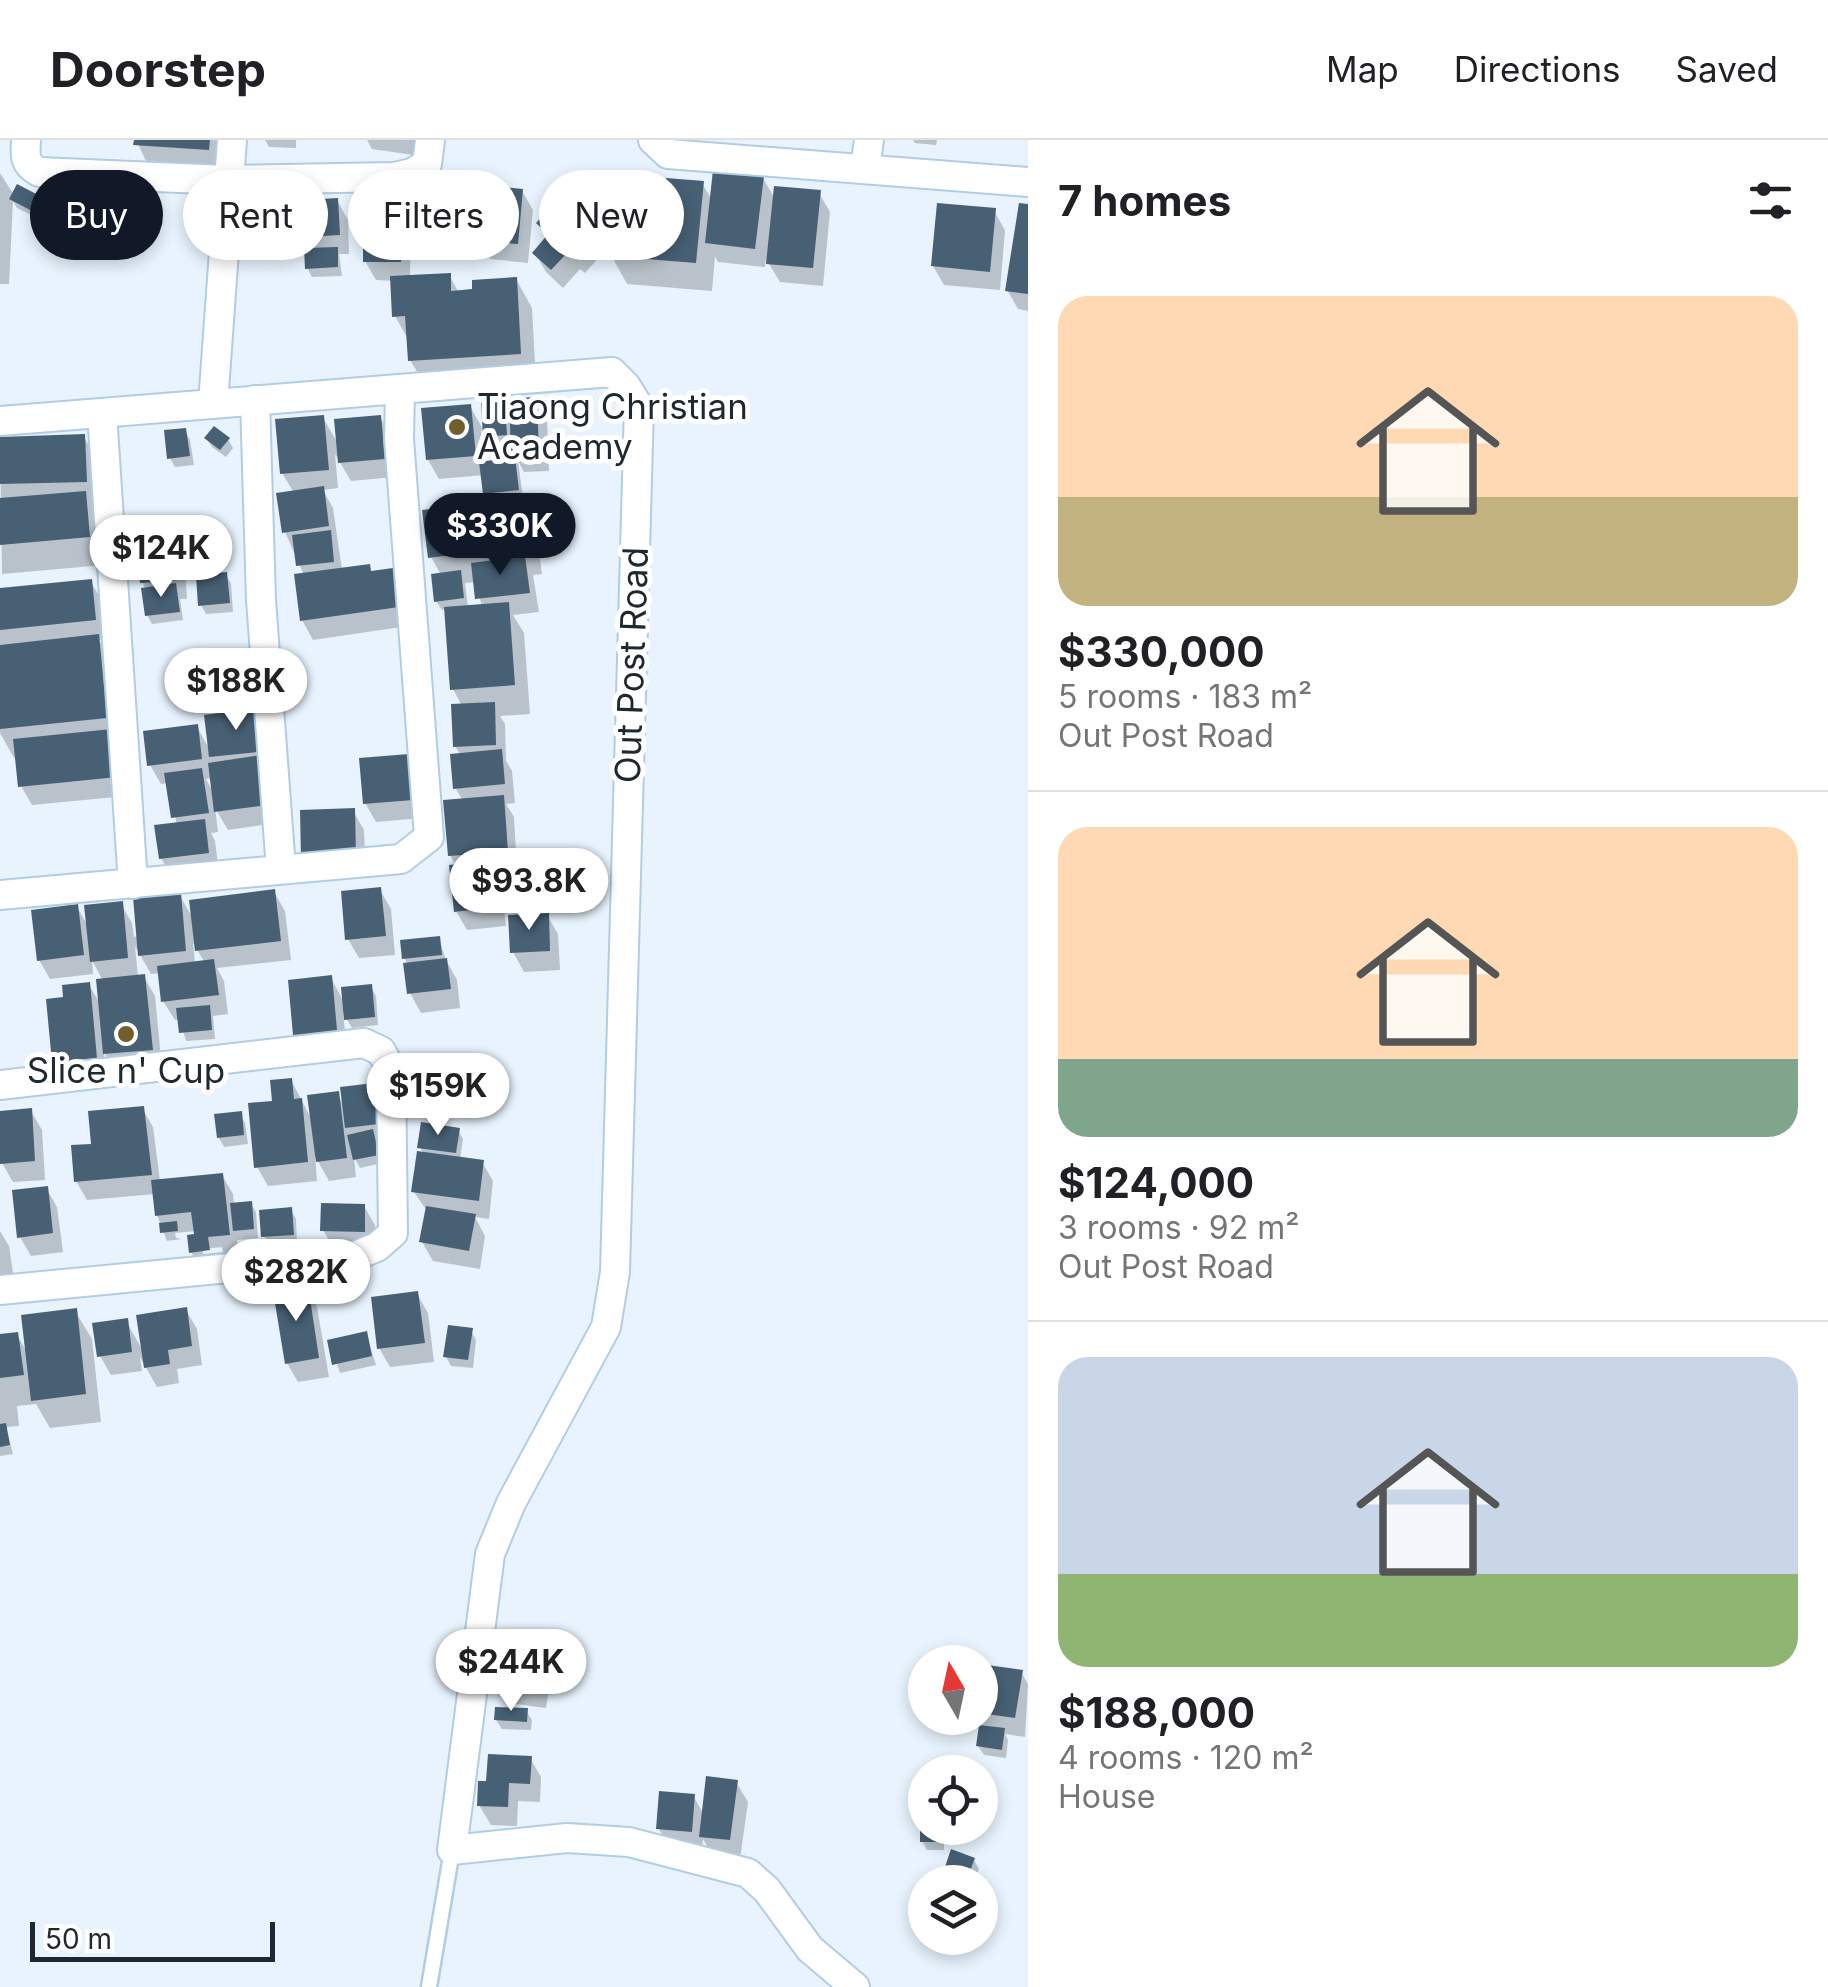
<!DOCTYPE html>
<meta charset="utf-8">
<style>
:root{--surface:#fff;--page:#f6f6f6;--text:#202124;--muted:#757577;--line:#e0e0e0;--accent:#111827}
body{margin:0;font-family:Inter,sans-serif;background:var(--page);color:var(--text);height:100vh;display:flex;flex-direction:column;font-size:38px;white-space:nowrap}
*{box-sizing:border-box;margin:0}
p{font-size:32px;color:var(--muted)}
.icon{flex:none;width:55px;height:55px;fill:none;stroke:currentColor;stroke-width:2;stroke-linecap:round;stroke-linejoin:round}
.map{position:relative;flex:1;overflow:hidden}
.drawer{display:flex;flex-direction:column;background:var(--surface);width:800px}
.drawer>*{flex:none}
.hud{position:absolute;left:30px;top:30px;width:848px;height:90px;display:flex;gap:20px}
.needle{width:65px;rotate:351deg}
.fabs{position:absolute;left:908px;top:1505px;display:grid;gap:20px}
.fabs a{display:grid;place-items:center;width:90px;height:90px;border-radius:50%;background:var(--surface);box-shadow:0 5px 15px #0003;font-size:50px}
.scale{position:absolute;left:30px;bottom:25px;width:245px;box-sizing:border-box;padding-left:10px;border:5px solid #1d2831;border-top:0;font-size:28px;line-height:35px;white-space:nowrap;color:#1d2831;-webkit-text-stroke:8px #fff;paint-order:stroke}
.price{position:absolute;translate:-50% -85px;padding:0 22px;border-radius:35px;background:#fff;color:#222;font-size:32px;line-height:65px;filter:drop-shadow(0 2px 5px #0008)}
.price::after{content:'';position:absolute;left:50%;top:60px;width:30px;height:22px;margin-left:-15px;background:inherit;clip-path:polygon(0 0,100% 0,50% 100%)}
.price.active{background:var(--accent);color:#fff}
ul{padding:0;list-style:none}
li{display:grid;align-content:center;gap:20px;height:530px;padding:0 30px}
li+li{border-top:2px solid var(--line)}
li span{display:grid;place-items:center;height:310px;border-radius:30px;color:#555}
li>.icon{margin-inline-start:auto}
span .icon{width:180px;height:180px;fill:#fffc;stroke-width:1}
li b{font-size:42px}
h2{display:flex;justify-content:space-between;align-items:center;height:120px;padding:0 30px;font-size:42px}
.pill{padding:0 35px;border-radius:45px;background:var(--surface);box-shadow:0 5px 15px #0003;font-size:35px;line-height:90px}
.pill.active{background:var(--accent);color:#fff}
header{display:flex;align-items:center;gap:60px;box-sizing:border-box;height:140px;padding:0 50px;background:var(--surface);border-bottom:2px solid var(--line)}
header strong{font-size:48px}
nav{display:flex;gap:55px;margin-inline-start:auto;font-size:35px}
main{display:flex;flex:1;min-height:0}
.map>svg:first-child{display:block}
</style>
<header>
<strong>Doorstep</strong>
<nav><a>Map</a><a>Directions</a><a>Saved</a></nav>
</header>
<main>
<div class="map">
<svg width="1028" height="1847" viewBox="0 0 1028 1847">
<rect width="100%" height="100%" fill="#e8f3fd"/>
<g fill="#0003" fill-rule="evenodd">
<path d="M136,0H221L219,29L147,23Z"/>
<path d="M265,0H296V8L269,7Z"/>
<path d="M367,0H423L420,16L372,9Z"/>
<path d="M913,0H937L936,5L915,3Z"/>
<path d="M0,33L14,55L40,59L45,68L39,79L17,68L13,61L9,144H0Z"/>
<path d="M763,38L775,59L819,53L830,72L823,146L780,142L766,119L765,127L718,122L715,116L712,151L627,144L611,115L612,103L585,133L580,129L563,148L546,132L535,113L547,98L539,83L603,81L612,97L638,88L667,62L702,43L712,60Z"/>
<path d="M522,51L533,70L528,123L490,119L479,100Z"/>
<path d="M399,55L411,74L410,138L449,135L459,153L516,139L532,168L536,242L427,248L410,220L409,201L395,176L393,141L376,140L365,121Z"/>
<path d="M337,60L348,80L349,114H339L342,136L312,137L307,128L316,110L308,96Z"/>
<path d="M1021,66L1028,67V171L1018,169L1007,150Z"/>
<path d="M994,71L1005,90L1000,150L944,145L933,126Z"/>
<path d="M536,259L547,278L549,331L524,332L518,321L523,358L519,359L536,389L542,434L533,435L539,472L513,475L524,493L530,574L500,576L505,584L506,621L512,631L515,663L506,664L514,677L517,730L496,732L501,742L506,786L467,790L456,771V726L450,715L463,661L456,649L461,616L455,606L462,566L453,549L447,469L442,470L436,461L441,435L431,417L492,364L486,353L484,335L439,339L428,320L470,266L485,293L504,264L512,278ZM481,289L491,305L513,304L517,319L485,324ZM476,442L482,467L468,468L465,443Z"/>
<path d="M380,277L391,297L394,337L351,341L335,314L338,348L323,350L333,368L342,430L368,426L372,433L392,431L403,450L408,486L313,500L302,480L304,435L285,392L294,353L282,333L323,278L339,305Z"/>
<path d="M185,291L190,300L194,325L175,327L170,318Z"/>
<path d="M84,297L100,325L102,370H94L101,382L104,425L2,434L0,299Z"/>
<path d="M207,299H228L233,308L226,317L212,307Z"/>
<path d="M174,408L185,427L187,459H180L183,480L152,484L147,475L146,450L142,442Z"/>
<path d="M225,434L231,443L233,472L206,474L201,465Z"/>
<path d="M91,442L102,461L106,499L99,500L114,526L126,656L32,665L21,646L18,617L14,618L0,593V451Z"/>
<path d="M254,519L277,683L228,690L215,668L218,692L211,693L215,701L219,732L172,737L161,718L177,685L168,643L161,644L150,625L197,587L211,612L216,576L213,571ZM212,638L214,654L206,639Z"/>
<path d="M407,616L422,678L376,682L365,663Z"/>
<path d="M353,671L364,690L366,736L315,738Z"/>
<path d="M380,750L391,769L395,815L359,818L348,799Z"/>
<path d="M274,752L285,771L291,820L217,828L224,841L228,874L213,876L215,899L186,901L180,880H175L163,861L160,833L151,834L135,806L138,837H144L155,856L162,929L116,933L104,912L106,936L65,940L54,921L66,859L89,845L101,865L103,841L92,820L93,834L50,839L39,820L77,767L89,788L121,764L132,783L134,797L138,796L180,756L194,780ZM193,803L205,823L195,824Z"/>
<path d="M547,775L558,794L560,830L524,832L513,812Z"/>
<path d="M439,799L446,820L457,840L460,868L421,873L410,853L408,825L404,818Z"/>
<path d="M331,838L345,864L371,847L376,856L378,885L352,888L343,873L348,920L308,924L297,905Z"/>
<path d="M291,940L313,982L337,954L346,969L373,945L384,965L388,1003L378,1004L382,1023L360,1028L354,1017L356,1037L329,1041L315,1016L317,1041L268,1046L257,1027L275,963Z"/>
<path d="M142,968L153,987L160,1041L222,1035L233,1054L234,1065L251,1064L256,1072L258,1098L237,1100L239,1114L202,1131L191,1112L196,1091L175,1093L176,1098L182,1099L167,1101L157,1075L155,1054L87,1060L76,1041L94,1006ZM222,1107L223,1112L203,1114V1109Z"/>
<path d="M31,971L42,990L45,1040L13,1042L2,1023L0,973Z"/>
<path d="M240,974L245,983L248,1004L224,1007L219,998Z"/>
<path d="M458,990L463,999L460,1019L482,1022L493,1041L489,1079L475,1077L485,1096L480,1129L433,1121L422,1102L427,1071L414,1052L424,1015L420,1007Z"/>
<path d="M46,1048L57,1067L63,1112L31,1116L20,1097Z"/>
<path d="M364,1066L375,1085L374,1111L334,1109L323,1090Z"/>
<path d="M291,1070L296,1079L297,1103L269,1105L264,1096Z"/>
<path d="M0,1091L9,1106L15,1146L0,1148Z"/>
<path d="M306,1148L317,1167L329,1237L298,1242L287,1223Z"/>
<path d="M417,1154L428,1173L434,1222L390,1227L379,1208Z"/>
<path d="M186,1170L197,1189L202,1225L177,1229L179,1243L157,1247L140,1217L142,1231L111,1235L100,1216L126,1181L143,1211Z"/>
<path d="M75,1171L92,1199L101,1282L50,1288L36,1264L17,1266L19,1286L6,1287L13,1314L0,1316V1195H17L28,1214Z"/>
<path d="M471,1191L476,1200L473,1228L451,1226L446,1217Z"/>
<path d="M366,1194L376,1225L340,1233L330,1202Z"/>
<path d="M540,1515L551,1535L546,1568L516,1564L504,1545Z"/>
<path d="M980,1527L1021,1532L1028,1544L1025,1597L1005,1594L1008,1600L1006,1618L984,1615L978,1606L981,1588L975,1578H980Z"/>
<path d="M526,1571L532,1580L531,1590L502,1589L496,1580Z"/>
<path d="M530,1618L541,1637L540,1662L518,1661L517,1686L491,1685L479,1665L489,1644Z"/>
<path d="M736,1642L748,1662L740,1719L712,1715L703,1699L702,1711L670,1708L659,1689L694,1657L704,1675Z"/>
<path d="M925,1674V1688H944V1710H927L922,1701Z"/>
<path d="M974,1720L979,1729L974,1742L951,1739L946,1730Z"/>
</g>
<g fill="#476074">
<path d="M134,0H210L209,10L133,5Z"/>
<path d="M713,30L764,36L755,109L705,103Z"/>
<path d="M666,38L704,41L696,123L608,116L611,84L635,86L638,57L665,59Z"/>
<path d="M17,44L42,57L34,72L9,59Z"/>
<path d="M481,45L523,49L518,104L476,101Z"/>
<path d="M774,46L821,50L813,128L766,124Z"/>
<path d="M569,47L605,80L573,115L568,112L551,130L532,113L548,94L536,83Z"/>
<rect x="363" y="53" width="38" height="69"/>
<path d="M338,58L340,95L305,97L303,60Z"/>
<path d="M937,63L996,68L990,132L931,126Z"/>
<path d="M1019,63L1028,64V154L1005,151Z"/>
<path d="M338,107V127L305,129L304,108Z"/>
<path d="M451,133V151L472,149V140L517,137L521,214L408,221L405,176L392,177L390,136Z"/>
<path d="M537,257L539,313H511L509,258Z"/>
<path d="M505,262L507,295L483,297L481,263Z"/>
<path d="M471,264L476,316L426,320L421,268Z"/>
<path d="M324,275L329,330L280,334L275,279Z"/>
<path d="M381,275L385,319L338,323L334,279Z"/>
<path d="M214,286L230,298L220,310L204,298Z"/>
<path d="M186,288L190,316L167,319L164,290Z"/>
<path d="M85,294L87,342L0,344V297Z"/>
<path d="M515,317L519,350L483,354L479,322Z"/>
<path d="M324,346L329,386L282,393L276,353Z"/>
<path d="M86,351L90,397L0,405V358Z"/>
<path d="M521,358L527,406L428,418L422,370Z"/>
<path d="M331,390L334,422L296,426L292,395Z"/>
<path d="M175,405L178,440L140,443L137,408Z"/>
<path d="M525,416L530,453L475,459L471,423Z"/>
<path d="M370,424L371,431L393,428L399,467L300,481L294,434Z"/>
<path d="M461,430L464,458L434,462L431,434Z"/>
<path d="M227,432L230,463L198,466L196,435Z"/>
<path d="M92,439L96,480L0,490V448Z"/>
<path d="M176,443L180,472L145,476L141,448Z"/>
<path d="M509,462L515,545L450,550L444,467Z"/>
<path d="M99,494L107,578L0,589V505Z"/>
<path d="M256,517L261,566L210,572L205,522Z"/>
<path d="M495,562L496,605L453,607L451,564Z"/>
<path d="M262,568L267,611L209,617L204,575Z"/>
<path d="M198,584L202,619L147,626L143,591Z"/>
<path d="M112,589L117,637L18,647L13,599Z"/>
<path d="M502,609L505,644L453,649L450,614Z"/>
<path d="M409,614L413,660L363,664L359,618Z"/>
<path d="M261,615L268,665L214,672L208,623Z"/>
<path d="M202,628L209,673L171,678L164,633Z"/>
<path d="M504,655L508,712L448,716L443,660Z"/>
<path d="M355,668L356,717L301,719L300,670Z"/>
<path d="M205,679L209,713L159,719L154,685Z"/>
<path d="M492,720L496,767L454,772L449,725Z"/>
<path d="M381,747L386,796L345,800L341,751Z"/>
<path d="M275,749L281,801L195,811L189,760Z"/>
<path d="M181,753L186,811L138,816L133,757Z"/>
<path d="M123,761L128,818L90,822L84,765Z"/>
<path d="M78,764L84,815L37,821L31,770Z"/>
<path d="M549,773L550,811L510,813L508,775Z"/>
<path d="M440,796L442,815L402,819L400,800Z"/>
<path d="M447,818L451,849L407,854L403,823Z"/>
<path d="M214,819L219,855L161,862L157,826Z"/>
<path d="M145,834L153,910L103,914L96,839Z"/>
<path d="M332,835L338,901L294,906L288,840Z"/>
<path d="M90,842L97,918L52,922L46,859L63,857L62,845Z"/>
<path d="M372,844L375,877L344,880L341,847Z"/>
<path d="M210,865L212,890L179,893L176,868Z"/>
<path d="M292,938L294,959L302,958L308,1022L254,1028L248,963L272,961L270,940Z"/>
<path d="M374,943L379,984L345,988L340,947Z"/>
<path d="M339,951L347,1018L316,1022L307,955Z"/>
<path d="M144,966L152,1035L74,1042L71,1005L91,1004L88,971Z"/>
<path d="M32,968L35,1021L0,1024V971Z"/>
<path d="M242,971L244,995L217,998L214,974Z"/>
<path d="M421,982L460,988L456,1013L417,1008Z"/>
<path d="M373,989L379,1015L353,1020L347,995Z"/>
<path d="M417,1011L484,1020L479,1061L411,1052Z"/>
<path d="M223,1033L230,1095L208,1097L210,1110L189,1113L187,1095L194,1094L191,1072L155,1076L151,1040Z"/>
<path d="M48,1046L53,1093L17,1098L12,1050Z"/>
<path d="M252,1061L254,1089L233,1091L230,1063Z"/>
<path d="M321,1063L365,1064V1092L320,1091Z"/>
<path d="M426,1066L476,1074L469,1111L419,1102Z"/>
<path d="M292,1067L294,1095L261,1097L259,1070Z"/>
<path d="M177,1081L178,1091L160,1093L159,1083Z"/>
<path d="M308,1145L319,1218L285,1224L273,1151Z"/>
<path d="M418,1151L425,1203L377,1209L371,1157Z"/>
<path d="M187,1167L192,1206L168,1210L170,1224L144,1228L136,1175Z"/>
<path d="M77,1168L86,1254L31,1261L21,1175Z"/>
<path d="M128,1178L132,1212L97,1217L92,1183Z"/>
<path d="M448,1185L473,1188L468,1220L443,1217Z"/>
<path d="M367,1191L372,1216L332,1225L327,1200Z"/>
<path d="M18,1192L24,1235L0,1238V1194Z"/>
<path d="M6,1283L10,1305L0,1307V1284Z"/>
<path d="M507,1509L541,1513L536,1550L502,1546Z"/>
<path d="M980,1524L1023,1530L1015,1578L980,1573Z"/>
<path d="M495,1567L528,1568L527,1582L494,1580Z"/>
<path d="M979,1585L1005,1588L1002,1610L976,1606Z"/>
<path d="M488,1614L532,1616L530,1644L509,1643L508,1667L477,1666L478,1641H486Z"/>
<path d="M706,1636L738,1640L730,1700L699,1697Z"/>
<path d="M659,1651L695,1654L692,1692L656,1689Z"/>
<path d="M920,1671H925V1688H940V1702H920Z"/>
<path d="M951,1709L975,1718L967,1739L944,1730Z"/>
</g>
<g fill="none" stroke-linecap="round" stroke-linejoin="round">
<defs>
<path id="lane" d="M429,1847L452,1710"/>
<g id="street">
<path d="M26,0C25,16 24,24 39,32L227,40L394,37L412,33L427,24L430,0"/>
<path d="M653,0L668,14L1028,42"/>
<path d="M865,28L869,0"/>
<path d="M255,260L261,460L281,729"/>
<path d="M213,264L232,0"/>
<path d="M102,273L133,744"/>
<path d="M0,281L612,232L626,246L639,267L615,1132L606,1187L511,1363L490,1414L452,1710L567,1698L629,1702L748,1733L767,1750L810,1809L855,1847"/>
<path d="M0,755L401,719L429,697L399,299L400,250"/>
<path d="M0,945L364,903L381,911L391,929L393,1093L377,1107L355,1116L0,1150"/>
</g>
</defs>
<use href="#lane" stroke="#b1cde4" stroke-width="19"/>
<use href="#street" stroke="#b1cde4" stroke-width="32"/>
<use href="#lane" stroke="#fff" stroke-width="14"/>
<use href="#street" stroke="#fff" stroke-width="28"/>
</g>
<g fill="#715e2d" stroke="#fff" stroke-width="4">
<circle cx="457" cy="287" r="10"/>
<circle cx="126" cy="894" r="10"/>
</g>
<g text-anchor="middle" stroke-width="10" stroke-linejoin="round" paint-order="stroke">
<g font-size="35" fill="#1d2831" stroke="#fff" text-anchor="start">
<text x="477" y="279">Tiaong Christian<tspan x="477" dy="40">Academy</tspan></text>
<text x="126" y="943" text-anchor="middle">Slice n' Cup</text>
</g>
<g font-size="35" fill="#1d2831" stroke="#fff">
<text transform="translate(632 525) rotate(-88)" y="12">Out Post Road</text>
</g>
</g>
</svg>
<div class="fabs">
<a><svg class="needle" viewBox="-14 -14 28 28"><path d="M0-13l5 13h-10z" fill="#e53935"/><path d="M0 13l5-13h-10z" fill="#757577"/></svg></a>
<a><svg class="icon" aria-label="locate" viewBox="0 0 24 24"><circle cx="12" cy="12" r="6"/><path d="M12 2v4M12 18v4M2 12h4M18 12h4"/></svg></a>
<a><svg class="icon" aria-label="layers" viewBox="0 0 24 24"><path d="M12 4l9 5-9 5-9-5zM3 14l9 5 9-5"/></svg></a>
</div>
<div class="scale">50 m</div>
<b class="price active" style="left:500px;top:438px">$330K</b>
<b class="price" style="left:161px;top:460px">$124K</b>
<b class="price" style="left:236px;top:593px">$188K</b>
<b class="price" style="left:529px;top:793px">$93.8K</b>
<b class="price" style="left:438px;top:998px">$159K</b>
<b class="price" style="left:296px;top:1184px">$282K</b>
<b class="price" style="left:511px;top:1574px">$244K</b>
<div class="hud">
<a class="pill active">Buy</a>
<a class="pill">Rent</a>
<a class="pill">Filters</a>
<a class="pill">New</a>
</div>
</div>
<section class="drawer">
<h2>7 homes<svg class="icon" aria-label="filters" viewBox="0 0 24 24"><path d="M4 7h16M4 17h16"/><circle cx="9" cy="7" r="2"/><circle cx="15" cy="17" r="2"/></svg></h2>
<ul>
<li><span style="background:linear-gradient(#ffd9b3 65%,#c2b280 0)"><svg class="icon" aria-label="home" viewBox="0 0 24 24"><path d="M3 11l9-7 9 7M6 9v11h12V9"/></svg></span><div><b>$330,000</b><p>5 rooms · 183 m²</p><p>Out Post Road</p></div></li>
<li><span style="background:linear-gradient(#ffd9b3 75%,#7fa58c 0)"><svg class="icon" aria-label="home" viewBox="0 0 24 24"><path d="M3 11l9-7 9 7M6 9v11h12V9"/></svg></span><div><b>$124,000</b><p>3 rooms · 92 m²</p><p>Out Post Road</p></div></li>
<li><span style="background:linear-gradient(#c9d6e8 70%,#8fb573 0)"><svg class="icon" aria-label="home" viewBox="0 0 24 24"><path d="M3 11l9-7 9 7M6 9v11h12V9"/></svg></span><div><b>$188,000</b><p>4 rooms · 120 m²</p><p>House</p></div></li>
</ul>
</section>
</main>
